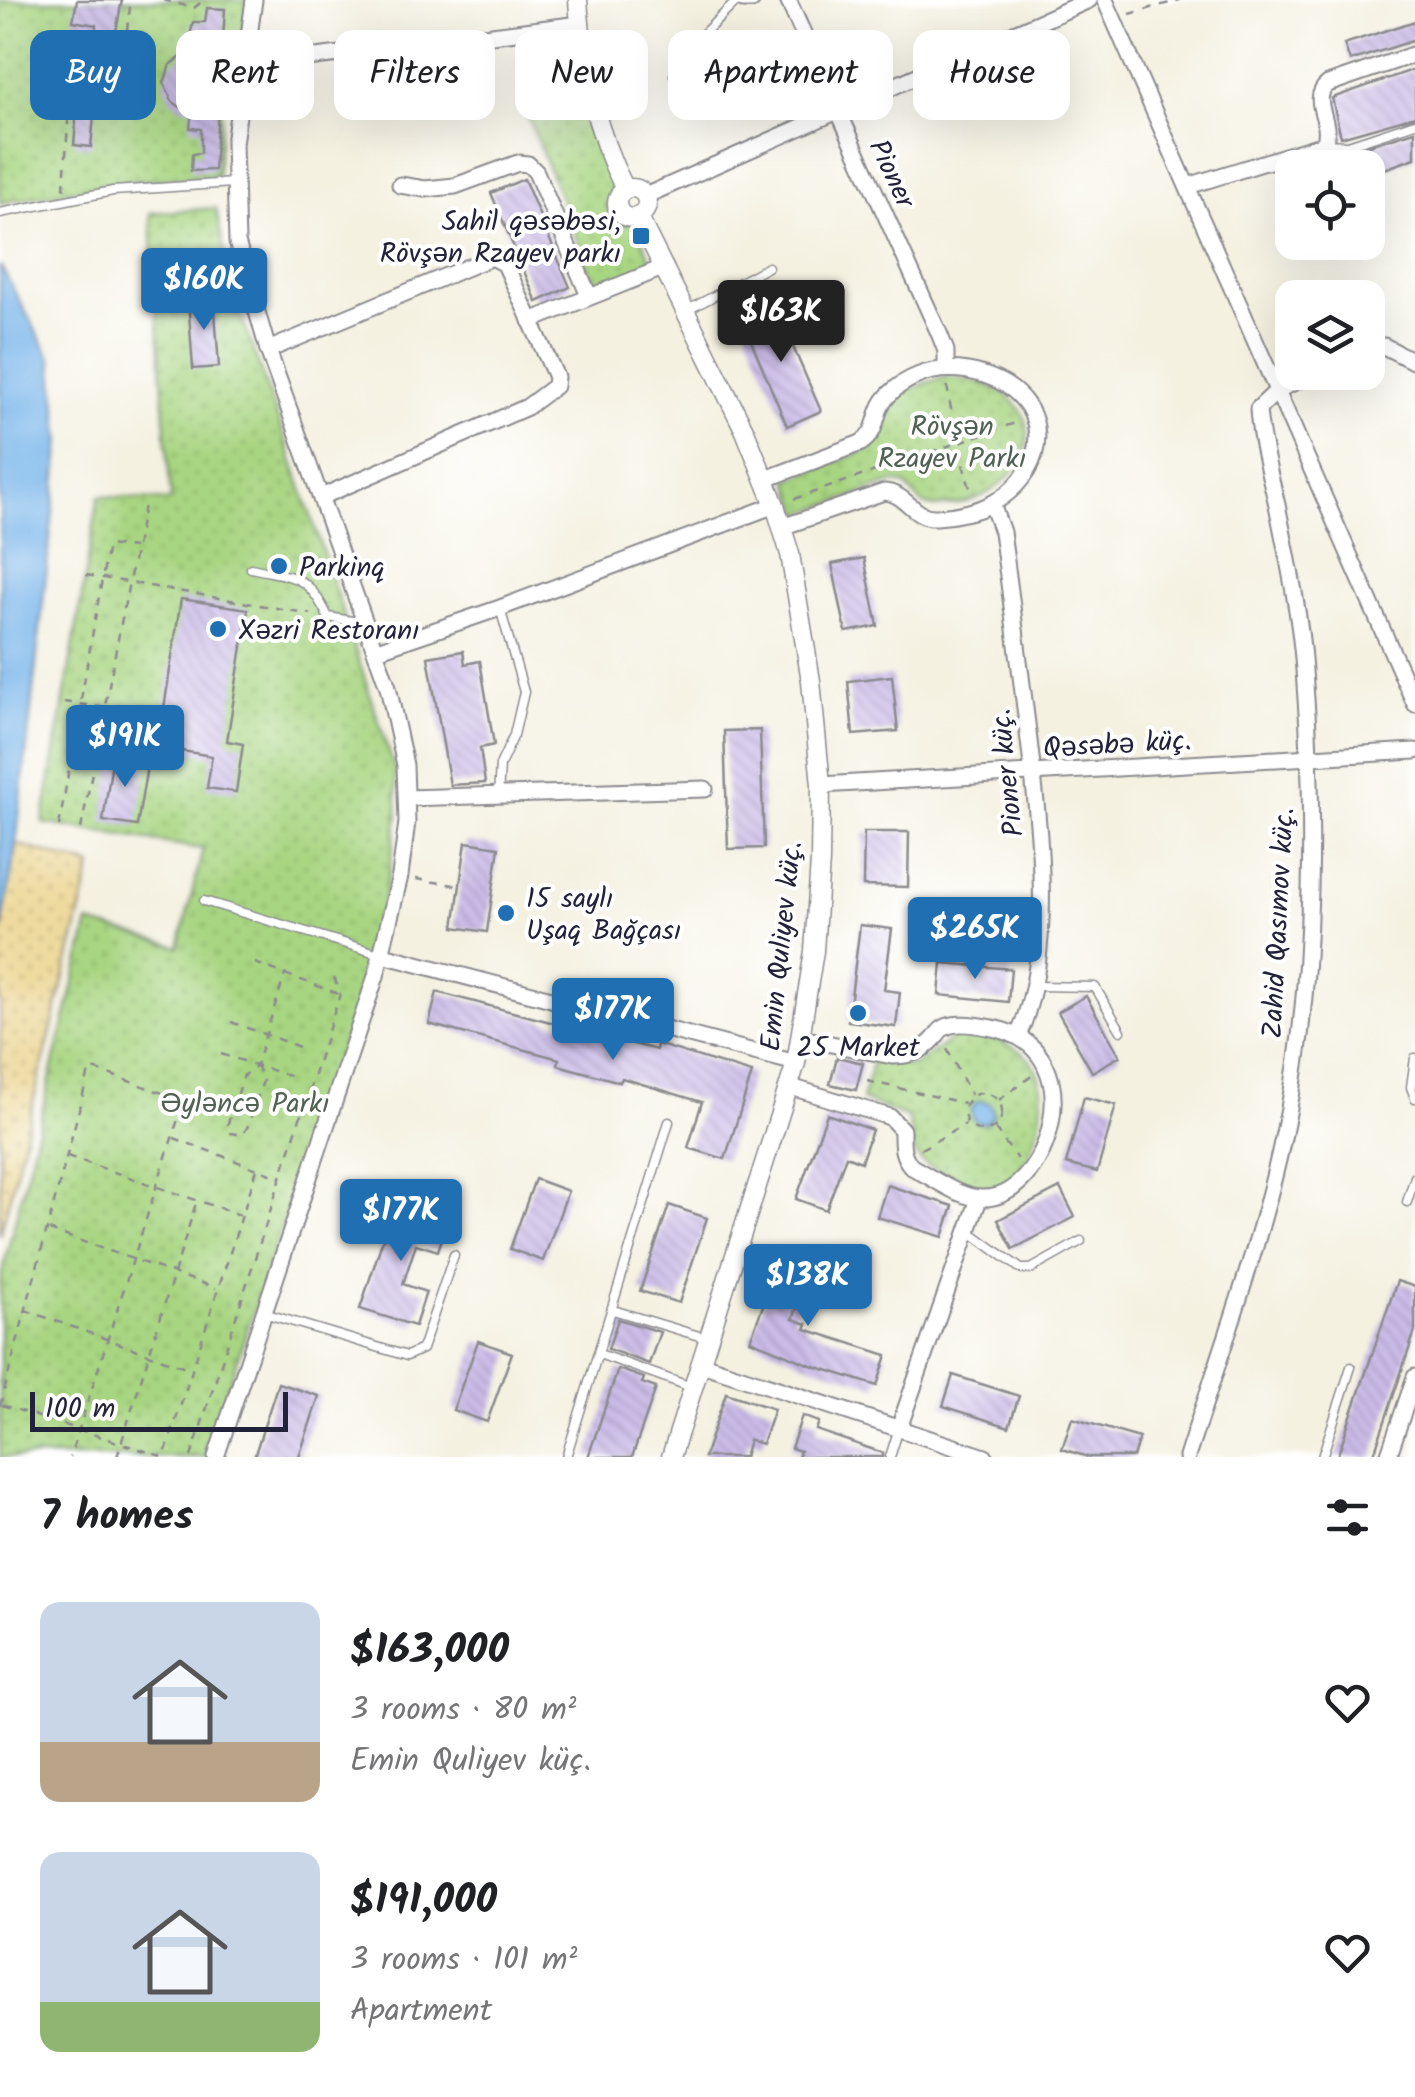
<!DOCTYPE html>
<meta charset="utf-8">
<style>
:root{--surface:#fff;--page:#f2f2f2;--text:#202124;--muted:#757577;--accent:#1f6fb2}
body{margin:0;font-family:Kalam,sans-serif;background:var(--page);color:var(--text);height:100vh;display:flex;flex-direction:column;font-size:38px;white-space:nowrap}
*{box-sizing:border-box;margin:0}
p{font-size:32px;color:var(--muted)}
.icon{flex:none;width:55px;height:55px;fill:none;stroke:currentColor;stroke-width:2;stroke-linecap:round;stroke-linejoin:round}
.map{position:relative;height:1457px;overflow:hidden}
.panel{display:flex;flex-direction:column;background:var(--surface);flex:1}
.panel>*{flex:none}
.guide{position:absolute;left:30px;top:30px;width:1355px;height:90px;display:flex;gap:20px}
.fabs{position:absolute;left:1275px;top:150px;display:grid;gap:20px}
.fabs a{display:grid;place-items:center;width:110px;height:110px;border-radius:20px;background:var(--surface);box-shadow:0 10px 40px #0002;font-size:50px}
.scale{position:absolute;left:30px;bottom:25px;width:258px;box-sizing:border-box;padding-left:10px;border:5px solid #22223b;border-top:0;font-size:28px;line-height:35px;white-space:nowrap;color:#22223b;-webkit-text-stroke:8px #fff;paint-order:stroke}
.price{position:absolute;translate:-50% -85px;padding:0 22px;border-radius:10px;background:var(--accent);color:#fff;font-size:32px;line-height:65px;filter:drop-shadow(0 2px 5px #0008)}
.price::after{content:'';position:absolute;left:50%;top:60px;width:30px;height:22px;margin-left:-15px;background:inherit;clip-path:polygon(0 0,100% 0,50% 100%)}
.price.selected{background:#222;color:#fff}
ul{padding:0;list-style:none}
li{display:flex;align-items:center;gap:30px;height:250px;padding:0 40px}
li span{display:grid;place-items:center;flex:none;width:280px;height:200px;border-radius:20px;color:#555}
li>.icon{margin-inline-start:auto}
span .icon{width:120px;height:120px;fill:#fffc;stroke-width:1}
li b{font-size:42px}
h2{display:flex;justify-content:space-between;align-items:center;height:120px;padding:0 40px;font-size:42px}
.tag{padding:0 35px;border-radius:20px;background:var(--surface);box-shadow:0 10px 40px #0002;font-size:35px;line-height:90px}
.tag.selected{background:var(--accent);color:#fff}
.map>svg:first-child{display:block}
</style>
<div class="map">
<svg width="1415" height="1457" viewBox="0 0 1415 1457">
<defs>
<pattern id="grass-dots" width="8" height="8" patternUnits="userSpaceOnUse" patternTransform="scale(2.5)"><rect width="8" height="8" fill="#a8d581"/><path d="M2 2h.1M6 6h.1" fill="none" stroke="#90b770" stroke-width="1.8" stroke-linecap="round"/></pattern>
<pattern id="sand-dots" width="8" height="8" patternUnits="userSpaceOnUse" patternTransform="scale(2.5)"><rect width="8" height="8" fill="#eeda9e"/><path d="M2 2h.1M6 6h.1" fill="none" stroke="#ccbb89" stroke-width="1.8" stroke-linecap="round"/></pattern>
<pattern id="building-back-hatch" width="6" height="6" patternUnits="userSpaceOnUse" patternTransform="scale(2.5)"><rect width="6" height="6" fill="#cabbe7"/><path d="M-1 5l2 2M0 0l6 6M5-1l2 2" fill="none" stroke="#ada0c7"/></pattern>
</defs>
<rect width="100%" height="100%" fill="#fff"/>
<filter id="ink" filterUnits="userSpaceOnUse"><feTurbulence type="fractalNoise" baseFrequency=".01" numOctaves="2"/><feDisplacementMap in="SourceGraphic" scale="20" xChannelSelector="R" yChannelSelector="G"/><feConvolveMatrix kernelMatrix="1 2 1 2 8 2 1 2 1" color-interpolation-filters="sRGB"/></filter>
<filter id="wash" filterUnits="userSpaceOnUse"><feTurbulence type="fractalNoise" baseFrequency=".0048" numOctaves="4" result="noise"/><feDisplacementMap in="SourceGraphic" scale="40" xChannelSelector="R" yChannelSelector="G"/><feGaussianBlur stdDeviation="2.25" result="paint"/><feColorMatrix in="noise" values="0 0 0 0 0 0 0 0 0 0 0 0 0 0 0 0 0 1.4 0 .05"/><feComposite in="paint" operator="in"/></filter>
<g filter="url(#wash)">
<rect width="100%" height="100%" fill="#f4f1e1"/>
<g fill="url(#grass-dots)" stroke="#657c5e" stroke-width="2.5">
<path d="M0,0H248L236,71H224L217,176L119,182L0,203Z"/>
<path d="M581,107L614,186L606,204C612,219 619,222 635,224L653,264L595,287L529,119Z"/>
<path d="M216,208L232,292L286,441L395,770L398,816L388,880L369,964L205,1457H0V1281L89,923L179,947L203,849L43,823L99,496L171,501L150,213Z"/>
<path d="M946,377C966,379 988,382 1005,394C1059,434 1007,497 957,504C946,505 936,509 926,505C917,501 911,491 904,484L892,483L801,514L789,480L872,448C882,438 882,432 886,418C893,390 921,384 946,377Z"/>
<path d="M966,1035C988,1037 1014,1042 1030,1060C1058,1092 1034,1188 986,1187C974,1187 960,1179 949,1175C913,1161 912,1155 909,1118L862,1100L873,1059L913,1066L951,1039Z"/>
</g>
<path fill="url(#sand-dots)" stroke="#887e6c" stroke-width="2.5" d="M16,844L92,866L0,1236V940Z"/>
<g fill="#76b4e9" stroke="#4c6b92" stroke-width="2.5">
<path d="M0,265L52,360L61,441L16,844L0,940Z"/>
<circle cx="982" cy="1112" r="11"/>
</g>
<g id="blocks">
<g fill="url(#building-back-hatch)">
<path d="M77,0H122L113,47L131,48L129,65L93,62L96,25L73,21Z"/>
<path d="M207,8L225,9L214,170L191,171L192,154L201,153V129L190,128L192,109L180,107L172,101L164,83L170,65L187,53L193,22H205Z"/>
<path d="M1415,21V40L1350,61L1344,44Z"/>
<path d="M81,61L99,63L91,147L74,145Z"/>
<path d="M1415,69V116L1341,137L1332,98Z"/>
<path d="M1415,131V158L1368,175V168H1351L1346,152Z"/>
<path d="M524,179L570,287L537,302L491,193Z"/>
<path d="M214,297L219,367L193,369L188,299Z"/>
<path d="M774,303L821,411L787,426L741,317Z"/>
<path d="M864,558L878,626L846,632L832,564Z"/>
<path d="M181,599L248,609L227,741L243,744L236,792L207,788L212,756L158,747Z"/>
<path d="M463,651L465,664L480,661L494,745L480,748L485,783L450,785L428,657Z"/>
<path d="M892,676L898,731L853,735L848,681Z"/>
<path d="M760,730L764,848L728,849L724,731Z"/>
<path d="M113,755L148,760L137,826L103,821Z"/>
<path d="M864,832H909L908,887L863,886Z"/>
<path d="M466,842L499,847L487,932L454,927Z"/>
<path d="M860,925L892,929L884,990L900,992L896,1027L848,1021Z"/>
<path d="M942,963L1011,969L1008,1002L939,995Z"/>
<path d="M437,992L656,1050L657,1044L752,1073L725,1159L688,1148L702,1102L622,1078L620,1082L558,1065L559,1059L429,1024Z"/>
<path d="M1086,996L1120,1056L1092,1072L1058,1012Z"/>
<path d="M837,1057L863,1063L856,1090L830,1084Z"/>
<path d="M1084,1097L1116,1105L1097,1172L1066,1164Z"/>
<path d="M827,1114L872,1130L861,1162L846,1156L826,1210L796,1199Z"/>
<path d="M535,1179L568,1191L543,1261L510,1249Z"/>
<path d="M887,1185L953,1206L943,1237L877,1217Z"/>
<path d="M1060,1188L1075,1217L1013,1249L998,1220Z"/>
<path d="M395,1202L448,1220L438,1251L416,1244L403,1284L426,1292L415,1326L360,1309Z"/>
<path d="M669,1205L707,1218L679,1303L640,1291Z"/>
<path d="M784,1250L814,1261L793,1319L807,1324L805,1329L887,1355L877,1386L811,1365L750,1340Z"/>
<path d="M1397,1281L1415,1287V1331L1373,1457H1337Z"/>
<path d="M618,1319L660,1332L649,1364L608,1349Z"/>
<path d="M478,1341L512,1353L487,1422L453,1410Z"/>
<path d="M618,1369L644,1378L642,1383L656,1388L632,1457H588Z"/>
<path d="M953,1375L1019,1396L1009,1427L943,1406Z"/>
<path d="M278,1383L319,1396L299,1457H254Z"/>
<path d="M726,1393L774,1409L762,1444L749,1440L744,1457H704Z"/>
<path d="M802,1416L819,1422L816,1430L883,1453V1457H798L800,1451L791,1448Z"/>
<path d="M1072,1418L1139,1438L1133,1457H1088L1062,1449Z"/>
</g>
</g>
</g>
<g filter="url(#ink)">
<use href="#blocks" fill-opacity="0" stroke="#8b8a8e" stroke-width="2.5"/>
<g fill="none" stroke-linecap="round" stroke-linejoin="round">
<defs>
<g id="service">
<path d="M674,75L702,35L738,0"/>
<path d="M1324,144L1348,145L1415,123"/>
<path d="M0,213L113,191L233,183"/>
<path d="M686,311L768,267"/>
<path d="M251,568C295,578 307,573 328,617L364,623"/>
<path d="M498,796L500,765L514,735L524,692L500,608"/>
<path d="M204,901L383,955"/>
<path d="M1036,986L1095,987L1121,1031"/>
<path d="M1415,1058L1411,1087L1415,1098"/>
<path d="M1407,1202L1415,1177"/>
<path d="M969,1231L1021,1269H1031L1081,1241"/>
<path d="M613,1310L709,1339"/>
<path d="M264,1313L407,1356L422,1349L454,1255"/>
<path d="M599,1354L694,1388"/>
<path d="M566,1457L669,1122"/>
<path d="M890,1457L899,1428"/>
<path d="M1322,1457L1351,1367"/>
</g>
<g id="minor">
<path d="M743,0H752"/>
<path d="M788,0L939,333L946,351V369"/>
<path d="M1105,0L1415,704"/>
<path d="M243,66L580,24"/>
<path d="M400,185L425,189L455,186L518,163L528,164L536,172L589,296"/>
<path d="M1188,186L1324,144C1334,122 1308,100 1328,84L1415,54"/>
<path d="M645,196L1089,0"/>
<path d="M530,321L665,267"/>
<path d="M268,350L492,257L505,264L556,377L555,386L527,407L321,497"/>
<path d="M1368,350L1384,346L1415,362"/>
<path d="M766,479L861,443C874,434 874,426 879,411C884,395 902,382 917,376C938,367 963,368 984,375C1052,397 1053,467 995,502C980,511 955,516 937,517C913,519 907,493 884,492L782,527"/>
<path d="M992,504L1002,532C1011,596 1019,660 1027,724C1038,817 1057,949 1018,1036"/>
<path d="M377,650L500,608L775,505"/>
<path d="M821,785L1415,751"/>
<path d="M407,798L705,789"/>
<path d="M383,955L796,1063"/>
<path d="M791,1087L890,1117L902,1130C902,1145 901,1155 912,1167C933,1178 959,1198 982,1198C1048,1200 1095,1052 997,1029C984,1026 956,1020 944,1028C939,1030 937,1036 934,1039C922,1052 909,1056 892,1056L801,1038"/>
<path d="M702,1364L985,1457"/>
<path d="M899,1428L979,1199"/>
<path d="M216,1457L376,976L400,876L407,822L405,765L388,687L268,350L237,242L234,144L254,0"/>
<path d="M1187,1457C1224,1342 1267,1227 1289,1108C1314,976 1315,804 1304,670C1300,615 1288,559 1277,505C1270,474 1260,441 1258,409L1278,390L1316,372"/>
<path d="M1388,1457L1415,1377"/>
</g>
<g id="tertiary">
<path d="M578,0C583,67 594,129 625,189"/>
<circle cx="632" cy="203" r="15"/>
<path d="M638,216L745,431L775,505L790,554L811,681L821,785L820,861L814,951L796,1063L671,1457"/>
</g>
</defs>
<use href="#service" stroke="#8b8a8e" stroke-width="11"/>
<use href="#minor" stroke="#8b8a8e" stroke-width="19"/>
<use href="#tertiary" stroke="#8b8a8e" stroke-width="21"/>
<g stroke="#8b8a8e" stroke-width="2.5" stroke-dasharray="8 8" stroke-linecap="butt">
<path d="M163,0L194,8L204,0"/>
<path d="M1130,14L1180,0"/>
<path d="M64,189L73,36C90,26 110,40 127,30L131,0"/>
<path d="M947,386L957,444L972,495"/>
<path d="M794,499L1018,422"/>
<path d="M86,575L311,614"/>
<path d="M64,702L149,714"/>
<path d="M59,826L108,545L134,548"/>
<path d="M81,829L145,500"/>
<path d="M416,879L460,886"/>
<path d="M255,963L339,994"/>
<path d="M231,1022L302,1048"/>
<path d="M947,1049L971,1095"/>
<path d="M221,1054L296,1078"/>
<path d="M256,1065L263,1081L247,1128L242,1135L231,1133L227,1126L244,1075L256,1065L285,974"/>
<path d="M867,1081L964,1103"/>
<circle cx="983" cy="1112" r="19"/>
<path d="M999,1100L1033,1075"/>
<path d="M995,1129L1017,1159"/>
<path d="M174,1138L279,1177"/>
<path d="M921,1149L966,1124"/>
<path d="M67,1156L240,1215"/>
<path d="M49,1230L216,1288"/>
<path d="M25,1310L191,1369"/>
<path d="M2,1405L164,1457L257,1169"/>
<path d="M0,1406L89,1072L93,1069L100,1071L174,1097L180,1101V1113L70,1457"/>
<path d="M117,1457L197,1200"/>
<path d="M191,1457L340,994L332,972"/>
</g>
<use href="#service" stroke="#fff" stroke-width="8"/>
<use href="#minor" stroke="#fff" stroke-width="15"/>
<use href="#tertiary" stroke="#fff" stroke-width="18"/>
</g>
</g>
<g fill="#1f6fb2" stroke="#fff" stroke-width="4">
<rect x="631" y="226" width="20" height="20" rx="5"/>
<circle cx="279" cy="566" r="10"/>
<circle cx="218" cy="629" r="10"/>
<circle cx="506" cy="913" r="10"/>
<circle cx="858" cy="1013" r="10"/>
</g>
<g text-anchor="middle" stroke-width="8" stroke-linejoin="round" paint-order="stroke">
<g font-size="28" fill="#22223b" stroke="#fff">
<text transform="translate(893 173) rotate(65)" y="10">Pioner</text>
<text transform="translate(1117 743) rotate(-3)" y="10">Qəsəbə küç.</text>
<text transform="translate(1006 773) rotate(-96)" y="10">Pioner küç.</text>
<text transform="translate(1277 923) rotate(-87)" y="10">Zahid Qasımov küç.</text>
<text transform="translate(780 946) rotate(-84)" y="10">Emin Quliyev küç.</text>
</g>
<g font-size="28" fill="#22223b" stroke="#fff" text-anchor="start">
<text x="621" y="230" text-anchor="end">Sahil qəsəbəsi,<tspan x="621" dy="32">Rövşən Rzayev parkı</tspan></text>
<text x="299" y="576">Parkinq</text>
<text x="238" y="639">Xəzri Restoranı</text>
<text x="526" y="907">15 saylı<tspan x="526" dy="32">Uşaq Bağçası</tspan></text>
<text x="858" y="1056" text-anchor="middle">25 Market</text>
</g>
<g font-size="28" fill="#516154" stroke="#fff">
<text x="952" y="435">Rövşən<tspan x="952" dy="32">Rzayev Parkı</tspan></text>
<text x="245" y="1112">Əyləncə Parkı</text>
</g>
</g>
</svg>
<div class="fabs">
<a><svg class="icon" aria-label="locate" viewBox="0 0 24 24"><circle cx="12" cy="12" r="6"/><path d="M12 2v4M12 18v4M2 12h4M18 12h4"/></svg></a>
<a><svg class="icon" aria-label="layers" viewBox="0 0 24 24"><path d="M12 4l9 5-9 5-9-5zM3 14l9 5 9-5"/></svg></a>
</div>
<div class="scale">100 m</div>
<b class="price" style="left:204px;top:333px">$160K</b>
<b class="price selected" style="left:781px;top:365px">$163K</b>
<b class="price" style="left:125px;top:790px">$191K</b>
<b class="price" style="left:975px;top:982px">$265K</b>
<b class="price" style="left:613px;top:1063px">$177K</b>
<b class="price" style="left:401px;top:1264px">$177K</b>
<b class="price" style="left:808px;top:1329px">$138K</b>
<div class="guide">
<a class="tag selected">Buy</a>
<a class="tag">Rent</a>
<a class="tag">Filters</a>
<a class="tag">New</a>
<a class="tag">Apartment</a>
<a class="tag">House</a>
</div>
</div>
<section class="panel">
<h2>7 homes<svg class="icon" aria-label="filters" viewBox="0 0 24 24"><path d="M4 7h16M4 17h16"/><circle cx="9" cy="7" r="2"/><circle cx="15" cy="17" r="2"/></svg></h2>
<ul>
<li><span style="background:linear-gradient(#c9d6e8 70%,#b9a48a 0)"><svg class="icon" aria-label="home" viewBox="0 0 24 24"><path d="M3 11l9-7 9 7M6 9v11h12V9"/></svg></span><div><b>$163,000</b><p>3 rooms · 80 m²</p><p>Emin Quliyev küç.</p></div><svg class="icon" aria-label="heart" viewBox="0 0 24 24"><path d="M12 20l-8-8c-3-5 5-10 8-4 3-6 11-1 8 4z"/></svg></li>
<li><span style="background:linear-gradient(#c9d6e8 75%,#8fb573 0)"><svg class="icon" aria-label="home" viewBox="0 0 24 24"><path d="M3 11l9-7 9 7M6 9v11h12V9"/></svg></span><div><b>$191,000</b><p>3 rooms · 101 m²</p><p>Apartment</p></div><svg class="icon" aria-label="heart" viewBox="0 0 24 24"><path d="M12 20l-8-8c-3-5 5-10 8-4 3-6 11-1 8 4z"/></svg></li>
</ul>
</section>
